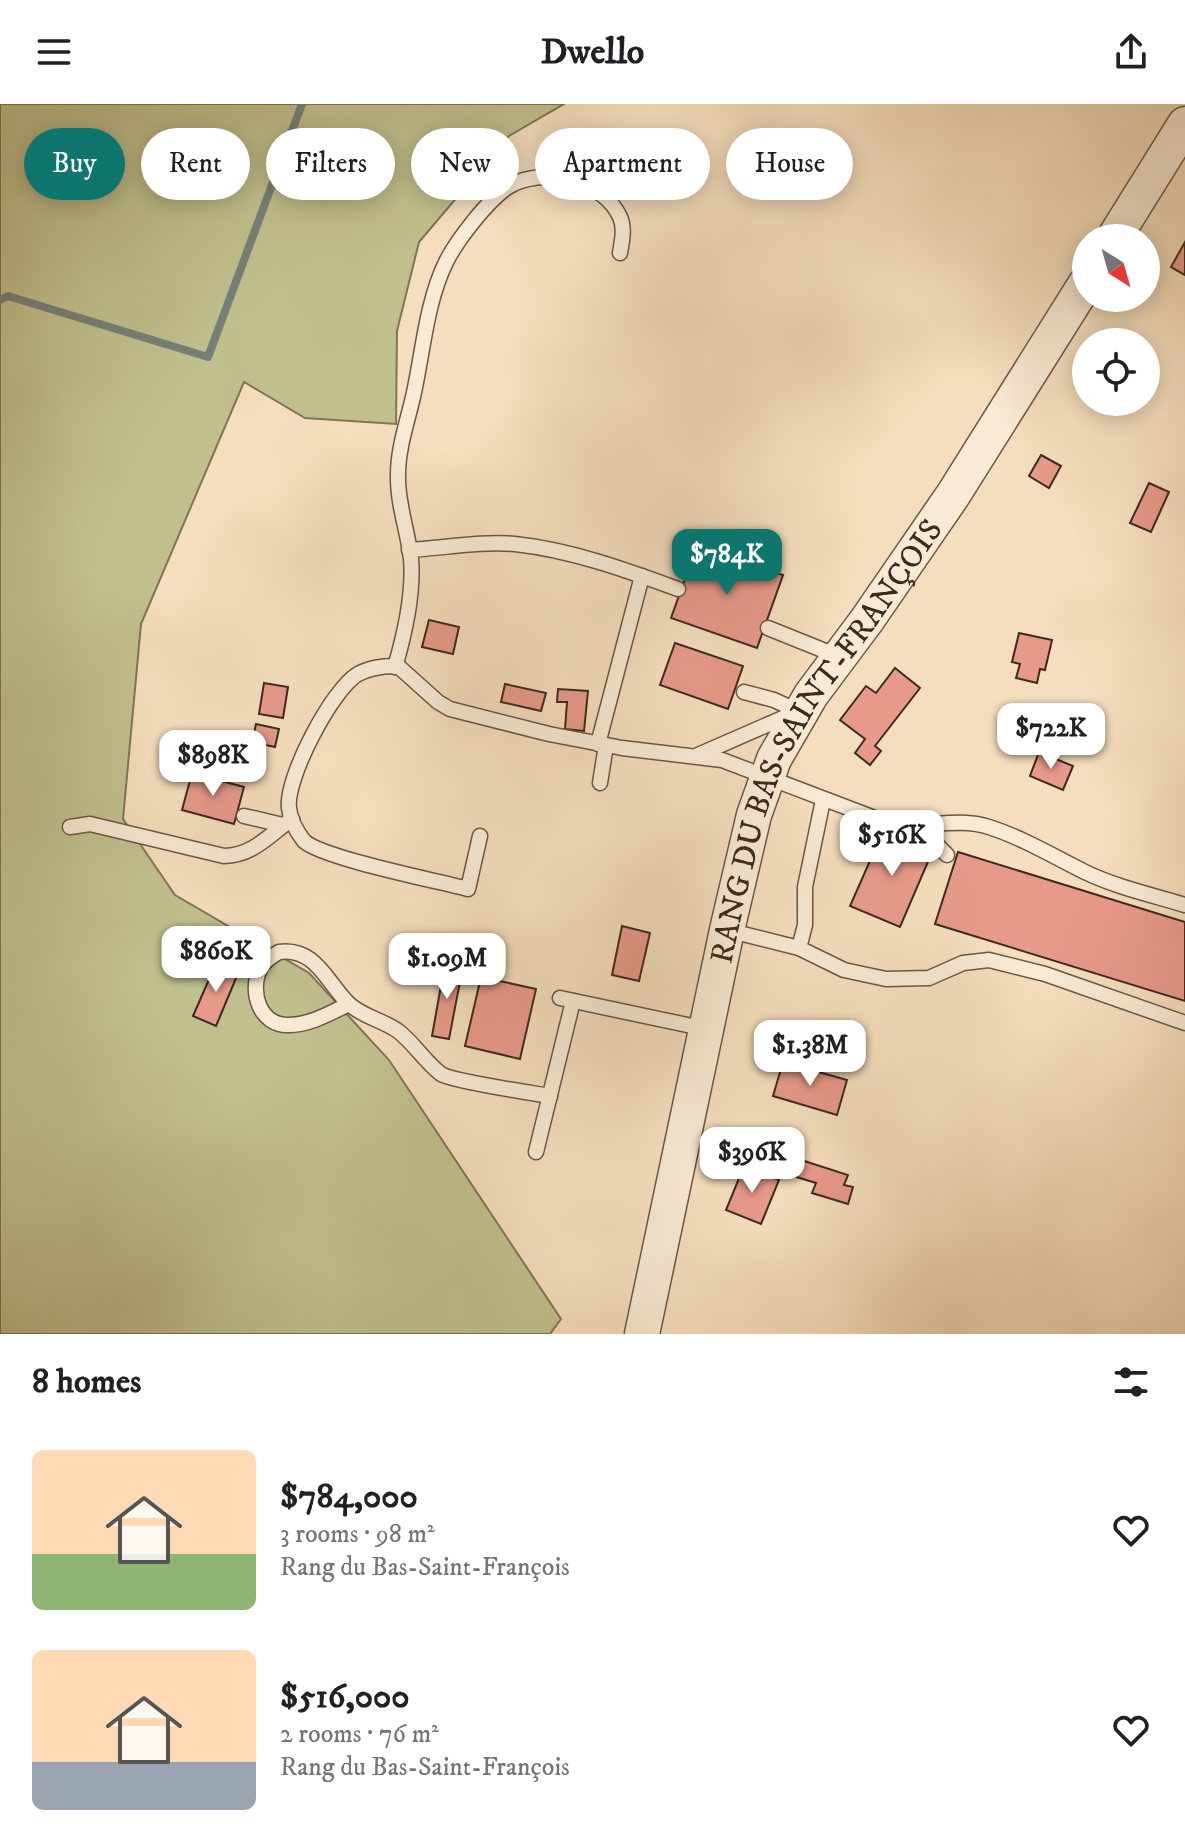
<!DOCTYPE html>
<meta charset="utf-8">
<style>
:root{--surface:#fff;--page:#f6f6f6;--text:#202124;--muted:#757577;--accent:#0f766e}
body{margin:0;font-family:"IM FELL DW Pica",serif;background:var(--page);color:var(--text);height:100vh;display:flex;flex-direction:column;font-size:30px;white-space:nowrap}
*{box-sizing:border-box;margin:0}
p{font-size:26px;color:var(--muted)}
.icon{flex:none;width:44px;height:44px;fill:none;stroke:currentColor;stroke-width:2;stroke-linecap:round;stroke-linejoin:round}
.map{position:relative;height:1230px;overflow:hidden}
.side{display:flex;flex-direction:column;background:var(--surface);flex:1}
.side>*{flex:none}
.banner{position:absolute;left:24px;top:24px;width:1138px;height:72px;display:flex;gap:16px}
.needle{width:52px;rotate:143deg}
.tools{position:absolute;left:1072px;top:120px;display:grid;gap:16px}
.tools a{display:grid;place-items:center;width:88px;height:88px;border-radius:50%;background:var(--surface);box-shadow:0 4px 20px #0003;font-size:40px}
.price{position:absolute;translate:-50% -68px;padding:0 18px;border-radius:16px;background:#fff;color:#222;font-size:26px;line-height:52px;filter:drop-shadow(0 2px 4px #0008)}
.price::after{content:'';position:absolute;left:50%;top:48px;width:24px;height:18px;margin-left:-12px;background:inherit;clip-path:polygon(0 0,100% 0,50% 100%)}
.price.active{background:var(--accent);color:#fff}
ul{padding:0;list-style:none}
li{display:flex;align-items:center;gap:24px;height:200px;padding:0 32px}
li span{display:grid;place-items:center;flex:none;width:224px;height:160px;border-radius:12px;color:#555}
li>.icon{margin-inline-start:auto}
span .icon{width:96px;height:96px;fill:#fffc;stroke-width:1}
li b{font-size:34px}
h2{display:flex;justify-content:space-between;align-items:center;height:96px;padding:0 32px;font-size:34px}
.tag{padding:0 28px;border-radius:36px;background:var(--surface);box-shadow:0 4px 20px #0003;font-size:28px;line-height:72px}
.tag.active{background:var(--accent);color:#fff}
header{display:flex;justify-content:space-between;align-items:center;height:104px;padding:0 32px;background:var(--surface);font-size:36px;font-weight:800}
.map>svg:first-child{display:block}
</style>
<header><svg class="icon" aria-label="menu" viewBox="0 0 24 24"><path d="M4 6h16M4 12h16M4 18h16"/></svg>Dwello<svg class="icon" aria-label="share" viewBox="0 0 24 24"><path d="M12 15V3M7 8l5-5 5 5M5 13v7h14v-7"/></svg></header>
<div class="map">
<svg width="1185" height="1230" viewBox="0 0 1185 1230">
<rect width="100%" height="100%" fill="#f5debd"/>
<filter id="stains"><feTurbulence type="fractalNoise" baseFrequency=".0025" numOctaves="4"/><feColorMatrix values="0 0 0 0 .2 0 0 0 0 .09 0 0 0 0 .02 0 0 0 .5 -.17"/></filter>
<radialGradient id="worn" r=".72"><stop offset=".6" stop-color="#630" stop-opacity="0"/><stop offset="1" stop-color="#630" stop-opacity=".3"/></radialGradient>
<path fill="#c0c08e" stroke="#7e7556" stroke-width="2" d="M0,0H564L509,32L419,138L397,227L396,320L305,314L244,278L141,520L123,715L175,791L309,869L389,956L561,1215L550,1230H0Z"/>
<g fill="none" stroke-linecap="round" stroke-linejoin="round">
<path stroke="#768179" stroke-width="8" d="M0,196L8,192L208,253L302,0"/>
</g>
<g fill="#e89a8a" stroke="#3c2a1e" stroke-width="2">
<path d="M1185,138V171L1171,163Z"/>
<path d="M1041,351L1061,362L1049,384L1029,372Z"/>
<path d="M1149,379L1169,388L1151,428L1130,419Z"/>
<path d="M697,442L783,471L757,544L671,514Z"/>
<path d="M429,516L459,523L453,550L422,543Z"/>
<path d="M1019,529L1052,536L1045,566L1040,565L1037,579L1016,574L1020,560L1012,558Z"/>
<path d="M675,539L743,562L728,605L660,581Z"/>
<path d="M895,564L920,584L875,642L881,647L870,661L855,649L865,635L840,616L866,582L876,589Z"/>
<path d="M264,579L288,583L283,614L259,610Z"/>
<path d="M505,580L546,589L541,607L501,598Z"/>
<path d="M558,585L588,587L584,627L565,625L567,598H557Z"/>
<path d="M256,620L279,625L275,643L252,638Z"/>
<path d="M1039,648L1073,662L1063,686L1030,672Z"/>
<path d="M192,669L244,683L234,720L182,706Z"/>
<path d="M884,725L933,746L900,823L850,802Z"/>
<path d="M958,748L1185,818V897L935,820Z"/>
<path d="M622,822L650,829L639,877L612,871Z"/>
<path d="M217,857L239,867L216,922L193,912Z"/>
<path d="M445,859L463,862L449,935L432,932Z"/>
<path d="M481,873L536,885L520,955L465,942Z"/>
<path d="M783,958L847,976L837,1011L773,992Z"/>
<path d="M795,1054L848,1071L844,1081L853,1083L848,1100L812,1089L816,1079L790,1071Z"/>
<path d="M744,1062L779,1076L761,1120L726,1106Z"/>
</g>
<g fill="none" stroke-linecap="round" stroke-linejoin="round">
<defs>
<g id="service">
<path d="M409,446C444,444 481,437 515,440C571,446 626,466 678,485"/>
<path d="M768,524L840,553"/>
<path d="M395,563C405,529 414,490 411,455C408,427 397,399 398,371C398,344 407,319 413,293C423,249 426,199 446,158C457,136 488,96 508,83C541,62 603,75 620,113C625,124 622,137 620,149"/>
<path d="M744,588L774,596L800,608"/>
<path d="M598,640L642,472"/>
<path d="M698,651L792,610"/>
<path d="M600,679L606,641"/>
<path d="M244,712L283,721"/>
<path d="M935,720V739L947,751"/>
<path d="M70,723L90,720L224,752C254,751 269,731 292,715"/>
<path d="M480,732L468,785C438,777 322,754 304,737C297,728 290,715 289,704C285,675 332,585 358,570C369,564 386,561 399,563L438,598L450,605L549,630L622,644L722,656L885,718C920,727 954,712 989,723C1023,734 1053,752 1085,768C1116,783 1152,791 1185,801"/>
<path d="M727,826L799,844L805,821V783L823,696"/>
<path d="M799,844L844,866L886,875L929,874L963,859L989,856L1045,870L1185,919"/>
<path d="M560,894L706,925"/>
<path d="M349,900C330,909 310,921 289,921C260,922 249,888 260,865C264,857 272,852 279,848C316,843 327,879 349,900C363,913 383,916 398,927C414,939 425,958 441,970C451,977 532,989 550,992"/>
<path d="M536,1048L573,897"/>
</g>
<g id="tertiary">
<path d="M1114,134L1185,20"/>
<path id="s1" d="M642,1230L727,826L754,711L774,655L811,591L867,516L953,391L1086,179"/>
</g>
</defs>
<use href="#service" stroke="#6a5746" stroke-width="17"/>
<use href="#tertiary" stroke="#6a5746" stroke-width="37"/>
<use href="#service" stroke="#f8ead4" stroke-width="14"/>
<use href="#tertiary" stroke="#f8ead4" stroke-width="34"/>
</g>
<g text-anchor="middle" stroke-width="6" stroke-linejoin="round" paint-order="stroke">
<g font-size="32" fill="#3c2a1e" stroke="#f8ead4">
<text dy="11" stroke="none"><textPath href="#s1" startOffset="628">RANG DU BAS-SAINT-FRANÇOIS</textPath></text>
</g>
</g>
<rect width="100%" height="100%" filter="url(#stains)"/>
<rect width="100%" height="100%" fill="url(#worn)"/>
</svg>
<div class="tools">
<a><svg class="needle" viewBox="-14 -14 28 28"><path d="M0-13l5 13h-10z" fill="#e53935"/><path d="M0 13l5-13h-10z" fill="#757577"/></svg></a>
<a><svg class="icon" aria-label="locate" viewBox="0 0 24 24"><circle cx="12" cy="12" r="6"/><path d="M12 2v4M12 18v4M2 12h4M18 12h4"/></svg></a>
</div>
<b class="price active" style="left:727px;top:493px">$784K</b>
<b class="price" style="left:1051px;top:667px">$722K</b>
<b class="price" style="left:213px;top:694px">$898K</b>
<b class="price" style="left:892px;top:774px">$516K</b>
<b class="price" style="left:216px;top:890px">$860K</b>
<b class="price" style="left:447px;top:897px">$1.09M</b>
<b class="price" style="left:810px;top:984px">$1.38M</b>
<b class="price" style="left:752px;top:1091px">$396K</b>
<div class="banner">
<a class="tag active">Buy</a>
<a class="tag">Rent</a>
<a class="tag">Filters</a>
<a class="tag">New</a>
<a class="tag">Apartment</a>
<a class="tag">House</a>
</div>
</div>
<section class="side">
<h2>8 homes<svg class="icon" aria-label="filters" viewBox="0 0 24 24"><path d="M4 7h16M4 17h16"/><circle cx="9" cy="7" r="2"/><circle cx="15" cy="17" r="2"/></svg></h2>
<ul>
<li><span style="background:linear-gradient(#ffd9b3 65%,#8fb573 0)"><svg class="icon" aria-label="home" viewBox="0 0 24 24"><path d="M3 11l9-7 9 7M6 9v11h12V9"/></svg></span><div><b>$784,000</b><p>3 rooms · 98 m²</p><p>Rang du Bas-Saint-François</p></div><svg class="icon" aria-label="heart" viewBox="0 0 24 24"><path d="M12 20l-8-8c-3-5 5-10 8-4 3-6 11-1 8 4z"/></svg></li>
<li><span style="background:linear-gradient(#ffd9b3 70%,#9aa5b1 0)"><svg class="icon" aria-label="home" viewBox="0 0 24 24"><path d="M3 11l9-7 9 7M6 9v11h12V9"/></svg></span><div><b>$516,000</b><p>2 rooms · 76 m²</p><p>Rang du Bas-Saint-François</p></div><svg class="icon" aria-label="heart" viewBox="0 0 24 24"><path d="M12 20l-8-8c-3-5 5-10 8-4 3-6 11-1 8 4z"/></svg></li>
</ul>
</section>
